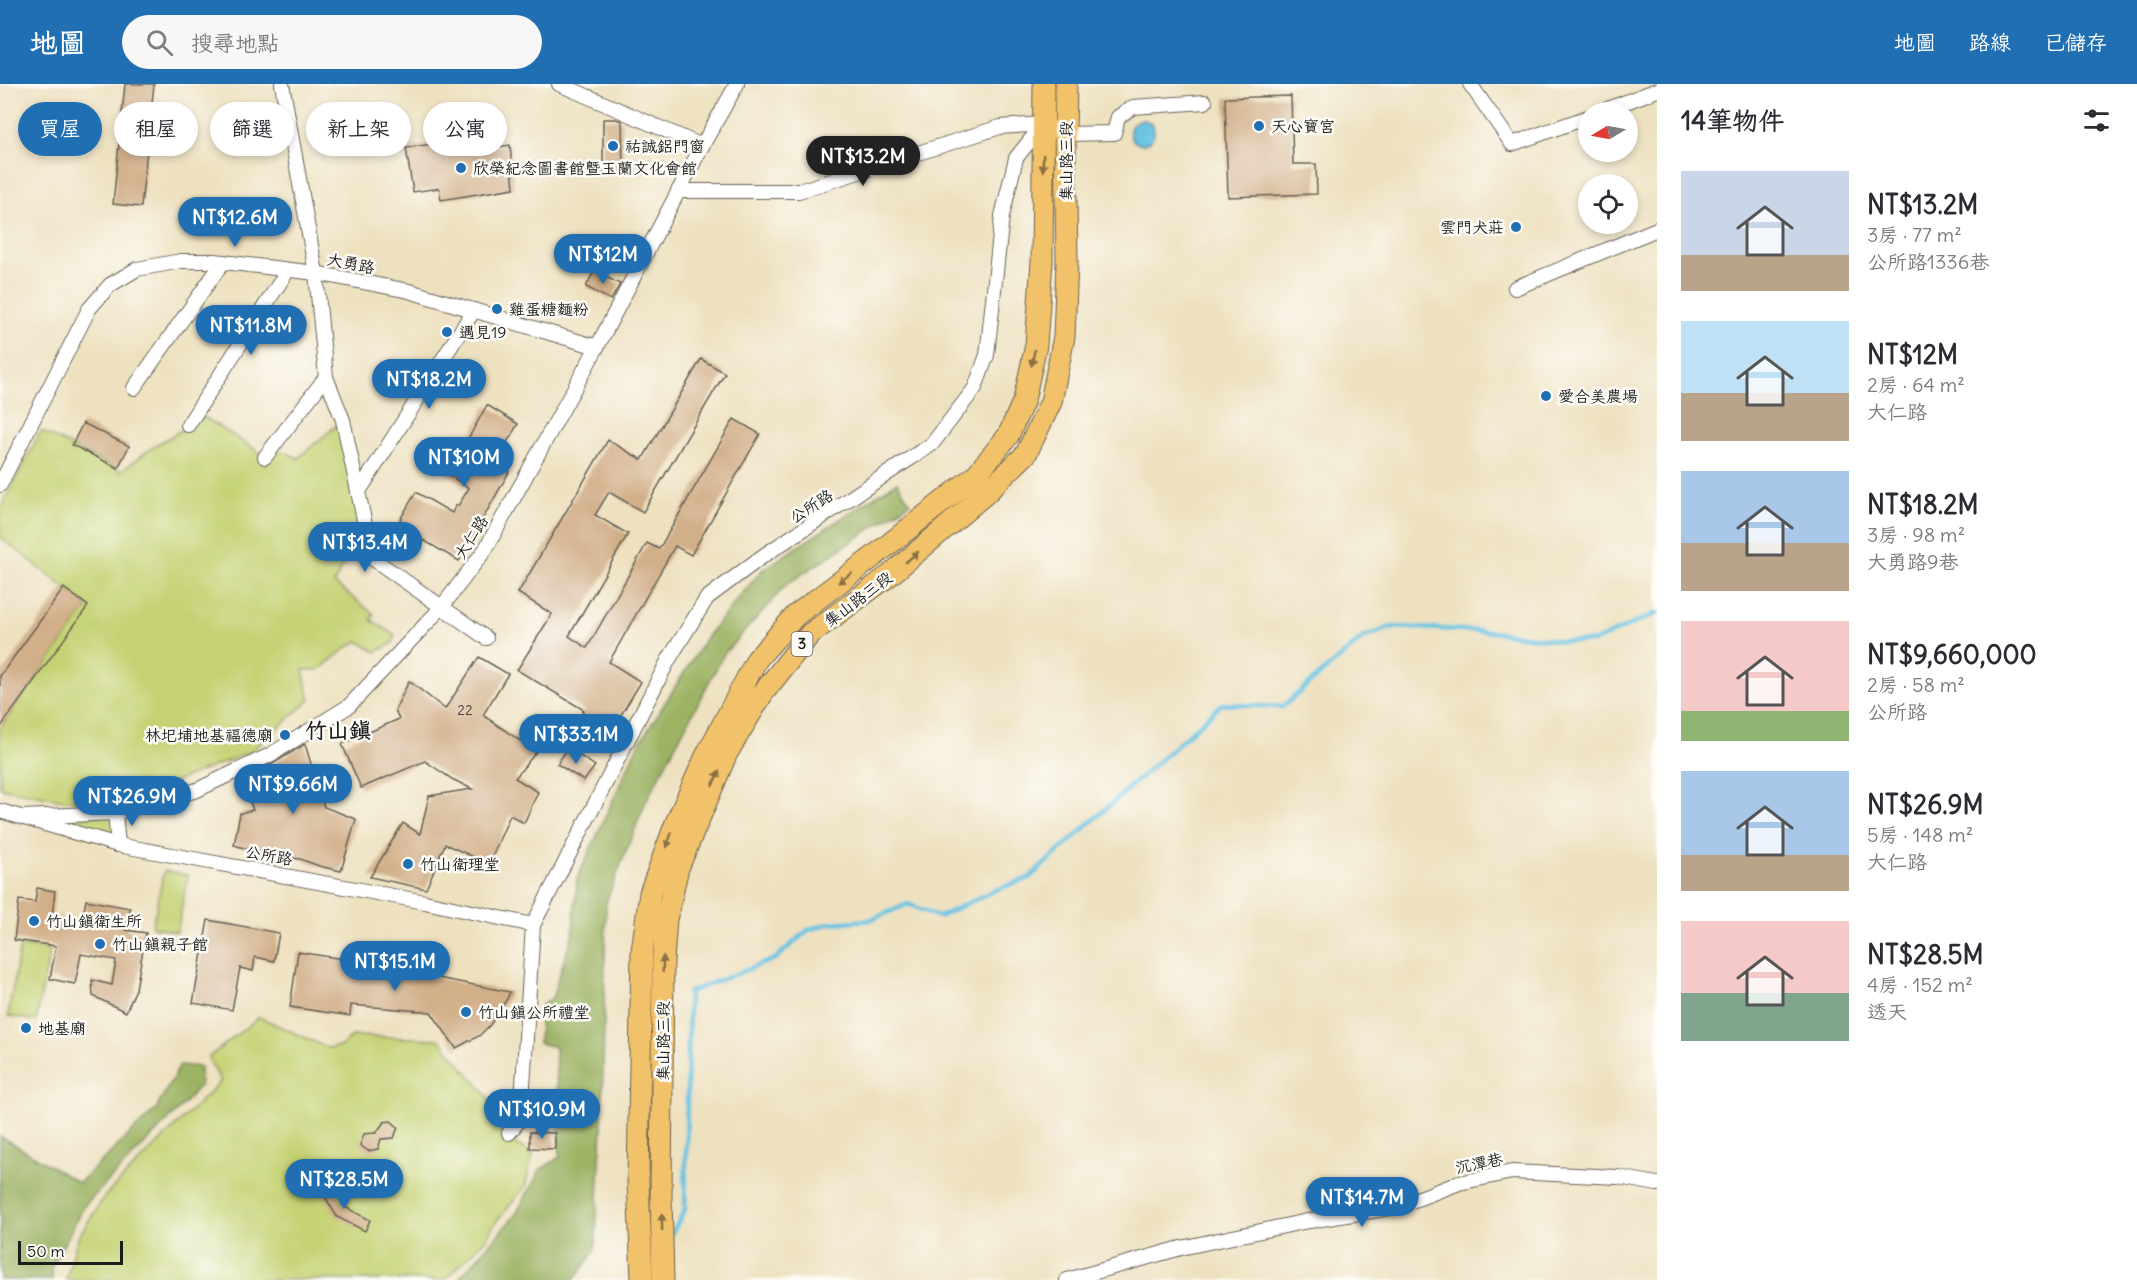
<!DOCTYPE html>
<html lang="zh-TW">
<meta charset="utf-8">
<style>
:root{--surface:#fff;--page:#f7f7f7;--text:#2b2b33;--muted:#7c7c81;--accent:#1f6fb2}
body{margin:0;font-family:Delius,"LXGW WenKai TC",sans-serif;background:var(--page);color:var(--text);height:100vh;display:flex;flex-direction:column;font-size:22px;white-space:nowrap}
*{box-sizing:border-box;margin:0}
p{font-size:20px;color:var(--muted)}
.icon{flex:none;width:33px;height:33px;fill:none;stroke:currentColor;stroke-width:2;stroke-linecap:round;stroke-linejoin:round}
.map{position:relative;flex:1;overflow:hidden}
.details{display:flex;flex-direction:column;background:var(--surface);width:480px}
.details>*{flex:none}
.top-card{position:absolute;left:18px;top:18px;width:570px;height:54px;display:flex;gap:12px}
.needle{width:39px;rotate:260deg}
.fabs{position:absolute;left:1578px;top:18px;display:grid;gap:12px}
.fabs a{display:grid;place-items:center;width:60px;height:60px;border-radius:50%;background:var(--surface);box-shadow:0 3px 9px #0003;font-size:30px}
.scale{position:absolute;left:18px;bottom:15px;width:105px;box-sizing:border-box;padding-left:6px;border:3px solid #1c1c1c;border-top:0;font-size:16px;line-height:21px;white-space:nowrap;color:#1c1c1c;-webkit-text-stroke:4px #fdfcf7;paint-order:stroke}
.price{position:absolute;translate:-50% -51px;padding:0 14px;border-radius:21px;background:var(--accent);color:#fff;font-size:20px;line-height:39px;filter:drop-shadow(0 2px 3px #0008)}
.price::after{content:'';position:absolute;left:50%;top:36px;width:18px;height:14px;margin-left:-9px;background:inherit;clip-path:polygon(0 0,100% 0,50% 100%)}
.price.on{background:#222;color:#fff}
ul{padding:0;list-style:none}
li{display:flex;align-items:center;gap:18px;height:150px;padding:0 24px}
li span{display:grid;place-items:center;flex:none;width:168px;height:120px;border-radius:0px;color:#555}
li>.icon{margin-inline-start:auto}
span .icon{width:72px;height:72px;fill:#fffc;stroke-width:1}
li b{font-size:26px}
h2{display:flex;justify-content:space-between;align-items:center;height:72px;padding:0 24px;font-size:26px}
.chip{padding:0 21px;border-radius:27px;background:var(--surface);box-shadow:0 3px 9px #0003;font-size:21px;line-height:54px}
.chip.on{background:var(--accent);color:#fff}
header{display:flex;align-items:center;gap:36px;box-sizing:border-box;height:84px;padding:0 30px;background:var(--accent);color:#fff}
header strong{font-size:28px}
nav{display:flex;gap:33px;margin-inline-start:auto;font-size:21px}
.search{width:420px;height:54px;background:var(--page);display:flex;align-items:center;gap:15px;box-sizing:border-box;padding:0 21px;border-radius:33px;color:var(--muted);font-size:22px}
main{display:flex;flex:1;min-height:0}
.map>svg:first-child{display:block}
</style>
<header>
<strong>地圖</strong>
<div class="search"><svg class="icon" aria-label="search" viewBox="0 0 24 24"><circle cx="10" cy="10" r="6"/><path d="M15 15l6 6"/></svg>搜尋地點</div>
<nav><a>地圖</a><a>路線</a><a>已儲存</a></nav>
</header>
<main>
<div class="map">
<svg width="1657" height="1196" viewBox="0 0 1657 1196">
<rect width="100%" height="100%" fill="#fdfcf7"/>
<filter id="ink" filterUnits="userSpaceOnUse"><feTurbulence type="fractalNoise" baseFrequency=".0167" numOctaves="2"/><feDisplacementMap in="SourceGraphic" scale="12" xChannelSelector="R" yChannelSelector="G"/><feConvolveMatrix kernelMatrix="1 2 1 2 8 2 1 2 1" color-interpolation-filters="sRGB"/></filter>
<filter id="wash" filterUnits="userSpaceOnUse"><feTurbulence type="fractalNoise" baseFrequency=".008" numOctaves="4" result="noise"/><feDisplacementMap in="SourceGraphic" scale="24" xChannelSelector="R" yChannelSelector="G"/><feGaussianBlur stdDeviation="1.35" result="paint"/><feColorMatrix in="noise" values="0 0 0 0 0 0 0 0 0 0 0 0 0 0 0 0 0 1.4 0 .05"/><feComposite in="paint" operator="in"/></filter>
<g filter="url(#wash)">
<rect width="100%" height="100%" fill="#eee1c0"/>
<g fill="#c5d172" stroke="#707647" stroke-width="1.5">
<path d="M204,333L265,372L278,365L298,374L343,336L365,460L348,471L334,499L374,530L371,536L395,551L393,559L376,568L358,557L346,564L319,586H303L310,616L250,668L167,701L99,718L64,716L0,704V644L88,522L0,453V425L41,347L121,387L156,361Z"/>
<path d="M115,729L118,761L38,738Z"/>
<path d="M164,787L188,791L177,848L152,843Z"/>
<path d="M20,861L50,866L36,937L8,932Z"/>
<path d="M259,933L328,964L341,962L353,952L439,955L489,1014L517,1061L533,1070L525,1103L496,1138L485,1156L445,1196H66L78,1153L105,1112L221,997L208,974Z"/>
</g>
<g fill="#9cb364" stroke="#5c6840" stroke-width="1.5">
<path d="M897,398L910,419L787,500L724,570L646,717L606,818L602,1044L595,1166L574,1196H458L516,1130L540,1086L560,1073L555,963L539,959L541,922L552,914L573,849L577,795L637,663L708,551L762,486Z"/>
<path d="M180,981L200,983V1001L183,1021L84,1122L52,1182V1196H0V1052L79,1099L156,1025Z"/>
</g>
<circle fill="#65c3e3" stroke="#407080" stroke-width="1.5" cx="1142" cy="48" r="12"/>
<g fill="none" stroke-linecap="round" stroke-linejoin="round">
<path stroke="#65c3e3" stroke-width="4.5" d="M670,1153L685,1126L689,908L775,875L808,846L831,839L870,836L908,820L939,833L995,806L1029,794L1222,620L1282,623L1364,553L1393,543L1485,547L1561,557L1593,558L1657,529"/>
</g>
<g id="blocks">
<g fill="#d1af89">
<path d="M125,0H154L141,123L113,120Z"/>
<path d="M1291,12L1293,80H1316L1317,110L1228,113L1225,14Z"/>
<path d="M603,35H616L622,37L623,90H603Z"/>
<path d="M489,51L492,64L510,61L514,104L441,116L439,104L413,108L406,64Z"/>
<path d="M594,187L620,200L611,216L586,203Z"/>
<path d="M701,275L725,289L643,428L609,408L595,431L628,450L569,552L587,564L647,459L659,465L734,335L760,350L691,471L675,462L609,578L641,598L610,649L581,631L584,626L517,586L552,530L518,509L608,356L642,376Z"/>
<path d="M487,321L518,340L494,380L509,388L459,477L397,441L416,408L452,429L456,421L458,422L469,404L432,380L445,362L459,371Z"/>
<path d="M83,339L129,362L118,384L72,361Z"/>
<path d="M64,504L88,522L0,644V592Z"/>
<path d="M479,573L508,590L483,631L536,668L515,694L538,708L524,739L510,731L489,780L445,760L426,805L370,793L403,739L420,750L429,712L472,705L452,695L425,677L361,704L342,660L399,635L395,626L409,597L445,625Z"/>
<path d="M305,660L324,723L356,735L341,787L319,782L300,775L270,772L234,761L240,729L253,726L241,695L274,679Z"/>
<path d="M568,664L595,682L584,697L557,680Z"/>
<path d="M37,804L55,807L52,832L82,837L86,816L130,824L126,846L146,849L136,905L126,928L93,912L92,896L112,901L116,876L81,870L75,900L50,895L56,862L14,856L19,816L35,818Z"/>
<path d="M208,836L279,849L274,877L255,873L253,887L240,884L232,926L193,919Z"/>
<path d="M298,868L376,880L378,868L432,876L428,892L510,908L507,915L490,941L479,952L456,964L431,928L351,921L350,932L290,923Z"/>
<path d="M391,1037L398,1043L394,1054L381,1055L378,1065L368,1067L360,1061L364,1050L376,1049L384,1038Z"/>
<path d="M530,1048L555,1049V1065L530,1064Z"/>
<path d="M331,1100L345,1123L370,1136L365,1147L337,1133L321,1106Z"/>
</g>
</g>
</g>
<g filter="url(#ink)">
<use href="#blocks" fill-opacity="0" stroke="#666155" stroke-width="1.5"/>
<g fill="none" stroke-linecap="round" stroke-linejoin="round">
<defs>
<g id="street">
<path d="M282,0L316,189L326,293L343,336L372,474L486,554"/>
<path d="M559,0L702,62"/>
<path d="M1470,0L1512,60L1588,33"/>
<path d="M1600,28L1657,6"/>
<path d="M678,107H799L1000,43L1043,40"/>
<path d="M1515,204L1657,145"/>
<path d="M134,304L223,178"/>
<path d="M188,341L288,186"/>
<path d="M265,373L326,293"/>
<path d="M0,401L89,225L110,201L137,185L181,177H215L316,189L409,207L597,263"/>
<path d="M358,409L474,226"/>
<path d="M0,727L118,761L425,818L533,841"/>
<path d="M115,729L118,761"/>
<path d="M23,733L115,729L197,706L270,671L349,622L441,524L485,466L597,263L702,62L737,0"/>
<path d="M509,1049L521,1034L533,841L669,575L707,514L763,472L932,360L975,304L987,271L1002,132L1016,74L1043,40L1065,50L1114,49L1118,33L1133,23L1205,18"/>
<path d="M1067,1196L1181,1164L1303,1138L1396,1123L1459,1099L1512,1088L1618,1093L1657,1100"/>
</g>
<g id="primary">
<path d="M642,1196L638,1096L642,867L650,809L675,741L706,672L757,575L796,531L873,473L975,392L1008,352L1024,316L1036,261L1042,177L1044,0"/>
<path d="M663,1196L661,1112L663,877L666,835L678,784L727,669L763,609L810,550L890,491L985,410L1026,370L1051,318L1064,253L1067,178L1065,50L1066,0"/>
</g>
</defs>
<use href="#street" stroke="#666155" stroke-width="16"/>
<use href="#primary" stroke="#666155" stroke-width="23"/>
<use href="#street" stroke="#fff" stroke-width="14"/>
<use href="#primary" stroke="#f2c26a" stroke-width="21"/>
</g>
<defs><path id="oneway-solid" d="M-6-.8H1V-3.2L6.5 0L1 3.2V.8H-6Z" transform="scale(1.5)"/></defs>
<g fill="#876f43">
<use href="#oneway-solid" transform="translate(1043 79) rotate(91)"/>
<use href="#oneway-solid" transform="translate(1033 274) rotate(102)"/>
<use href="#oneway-solid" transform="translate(912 473) rotate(-40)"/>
<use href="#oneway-solid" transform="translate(845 494) rotate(143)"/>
<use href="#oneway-solid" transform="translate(716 694) rotate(-66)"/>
<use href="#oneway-solid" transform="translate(669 756) rotate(110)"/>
<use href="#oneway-solid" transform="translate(663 880) rotate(-88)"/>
<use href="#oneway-solid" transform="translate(662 1138) rotate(-91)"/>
</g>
</g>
<g fill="#1f6fb2" stroke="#fdfcf7" stroke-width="2">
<circle cx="1259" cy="42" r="6"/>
<circle cx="613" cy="62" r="6"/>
<circle cx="461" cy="84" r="6"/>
<circle cx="1516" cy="143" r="6"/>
<circle cx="497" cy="225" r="6"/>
<circle cx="447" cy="248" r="6"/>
<circle cx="1546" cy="312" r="6"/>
<circle cx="285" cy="651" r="6"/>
<circle cx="408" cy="780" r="6"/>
<circle cx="34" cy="837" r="6"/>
<circle cx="100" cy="860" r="6"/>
<circle cx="466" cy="928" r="6"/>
<circle cx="26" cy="944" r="6"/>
</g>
<g text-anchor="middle" stroke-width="5" stroke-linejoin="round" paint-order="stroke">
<g font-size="14" fill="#494137">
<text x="465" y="631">22</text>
</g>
<rect fill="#fdfcf7" stroke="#605f5e" stroke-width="1.5" x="791.5" y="548" width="21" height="24" rx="4.5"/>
<g font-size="15" font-weight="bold" fill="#1c1c1c">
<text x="802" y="565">3</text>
</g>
<g font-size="16" fill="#1c1c1c" stroke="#fdfcf7" text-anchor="start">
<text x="1271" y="48">天心寶宮</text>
<text x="625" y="68">祐誠鋁門窗</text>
<text x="473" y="90">欣榮紀念圖書館暨玉蘭文化會館</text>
<text x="1504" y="149" text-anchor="end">雲門犬莊</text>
<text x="509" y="231">雞蛋糖麵粉</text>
<text x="459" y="254">遇見19</text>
<text x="1558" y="318">愛合美農場</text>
<text x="273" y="657" text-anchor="end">林圯埔地基福德廟</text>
<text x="420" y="786">竹山衛理堂</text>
<text x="46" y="843">竹山鎮衛生所</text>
<text x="112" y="866">竹山鎮親子館</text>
<text x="478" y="934">竹山鎮公所禮堂</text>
<text x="38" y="950">地基廟</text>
</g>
<g font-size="16" fill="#1c1c1c" stroke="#fdfcf7">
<text transform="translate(1066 77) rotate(-90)" y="6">集山路三段</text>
<text transform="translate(351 179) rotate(11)" y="6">大勇路</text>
<text transform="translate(811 422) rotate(-33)" y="6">公所路</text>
<text transform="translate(471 453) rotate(-58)" y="6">大仁路</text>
<text transform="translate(858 515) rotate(-37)" y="6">集山路三段</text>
<text transform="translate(269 771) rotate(10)" y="6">公所路</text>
<text transform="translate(663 957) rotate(-90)" y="6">集山路三段</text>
<text transform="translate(1479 1079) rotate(-12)" y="6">沉潭巷</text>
</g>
<g font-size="22" font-weight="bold" fill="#1c1c1c" stroke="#fdfcf7">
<text x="338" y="654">竹山鎮</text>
</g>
</g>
</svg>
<div class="fabs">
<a><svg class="needle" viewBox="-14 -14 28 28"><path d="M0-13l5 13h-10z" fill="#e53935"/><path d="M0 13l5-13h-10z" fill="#7c7c81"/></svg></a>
<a><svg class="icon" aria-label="locate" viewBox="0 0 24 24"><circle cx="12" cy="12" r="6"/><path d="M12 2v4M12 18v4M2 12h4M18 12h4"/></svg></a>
</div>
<div class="scale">50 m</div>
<b class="price on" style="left:863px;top:103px">NT$13.2M</b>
<b class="price" style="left:235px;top:164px">NT$12.6M</b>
<b class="price" style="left:603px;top:201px">NT$12M</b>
<b class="price" style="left:251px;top:272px">NT$11.8M</b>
<b class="price" style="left:429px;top:326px">NT$18.2M</b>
<b class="price" style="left:464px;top:404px">NT$10M</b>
<b class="price" style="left:365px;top:489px">NT$13.4M</b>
<b class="price" style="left:576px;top:681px">NT$33.1M</b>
<b class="price" style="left:293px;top:731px">NT$9.66M</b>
<b class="price" style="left:132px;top:743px">NT$26.9M</b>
<b class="price" style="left:395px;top:908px">NT$15.1M</b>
<b class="price" style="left:542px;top:1056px">NT$10.9M</b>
<b class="price" style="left:344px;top:1126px">NT$28.5M</b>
<b class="price" style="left:1362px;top:1144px">NT$14.7M</b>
<div class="top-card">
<a class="chip on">買屋</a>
<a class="chip">租屋</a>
<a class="chip">篩選</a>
<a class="chip">新上架</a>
<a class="chip">公寓</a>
</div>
</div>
<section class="details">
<h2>14筆物件<svg class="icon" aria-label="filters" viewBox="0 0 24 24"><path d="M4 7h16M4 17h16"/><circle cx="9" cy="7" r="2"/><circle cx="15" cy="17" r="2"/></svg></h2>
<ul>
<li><span style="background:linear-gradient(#c9d6e8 70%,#b9a48a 0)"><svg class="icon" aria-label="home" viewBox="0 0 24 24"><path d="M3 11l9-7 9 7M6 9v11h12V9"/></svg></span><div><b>NT$13.2M</b><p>3房 · 77 m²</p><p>公所路1336巷</p></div></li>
<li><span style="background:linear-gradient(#bfe0f5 60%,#b9a48a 0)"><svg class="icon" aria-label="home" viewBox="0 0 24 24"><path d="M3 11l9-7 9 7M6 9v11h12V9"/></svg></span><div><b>NT$12M</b><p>2房 · 64 m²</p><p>大仁路</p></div></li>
<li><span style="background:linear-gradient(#a9c7e8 60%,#b9a48a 0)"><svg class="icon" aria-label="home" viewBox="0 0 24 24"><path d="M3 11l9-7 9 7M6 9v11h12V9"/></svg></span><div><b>NT$18.2M</b><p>3房 · 98 m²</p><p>大勇路9巷</p></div></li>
<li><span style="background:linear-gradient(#f6c9c9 75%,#8fb573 0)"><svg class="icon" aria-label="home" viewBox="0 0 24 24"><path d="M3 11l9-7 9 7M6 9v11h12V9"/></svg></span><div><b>NT$9,660,000</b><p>2房 · 58 m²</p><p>公所路</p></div></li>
<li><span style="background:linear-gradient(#a9c7e8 70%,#b9a48a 0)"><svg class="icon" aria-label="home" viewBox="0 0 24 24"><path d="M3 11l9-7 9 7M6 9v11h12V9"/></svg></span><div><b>NT$26.9M</b><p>5房 · 148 m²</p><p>大仁路</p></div></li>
<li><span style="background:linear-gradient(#f6c9c9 60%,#7fa58c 0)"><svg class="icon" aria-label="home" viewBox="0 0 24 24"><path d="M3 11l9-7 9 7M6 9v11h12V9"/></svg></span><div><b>NT$28.5M</b><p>4房 · 152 m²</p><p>透天</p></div></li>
</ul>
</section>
</main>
